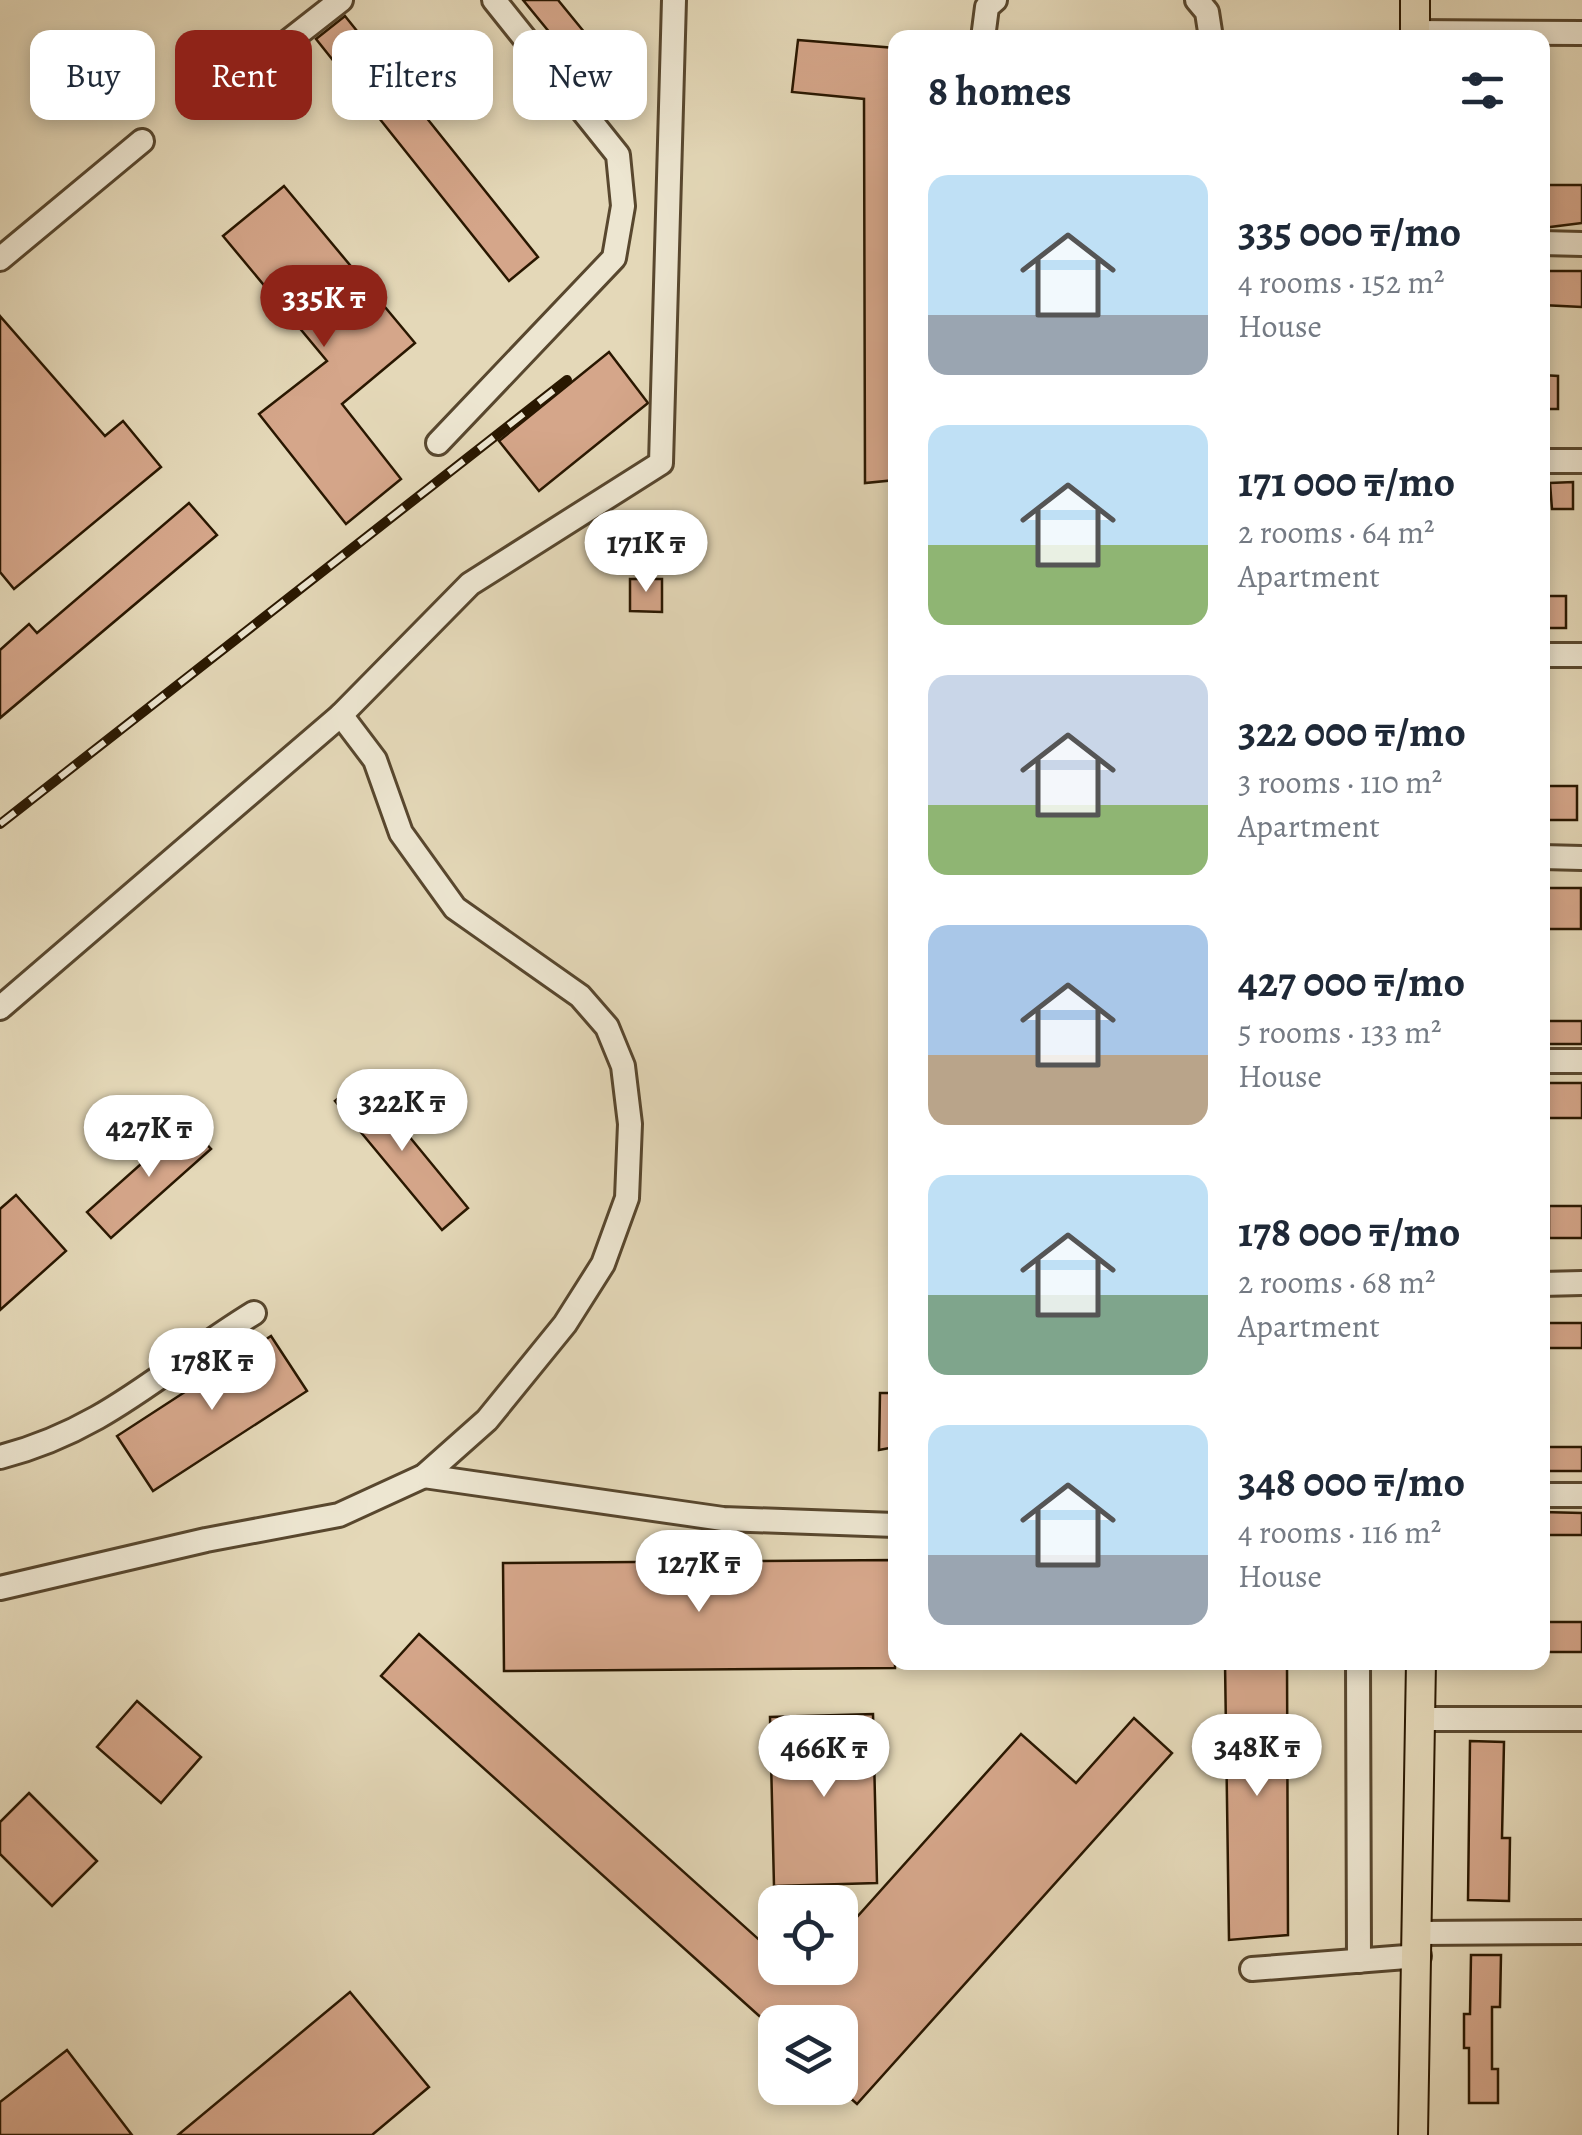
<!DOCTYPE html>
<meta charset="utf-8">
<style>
:root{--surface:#fff;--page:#f2f2f3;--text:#1f2937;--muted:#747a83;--accent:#8f2418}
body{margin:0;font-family:Alegreya,serif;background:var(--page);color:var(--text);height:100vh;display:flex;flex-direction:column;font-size:38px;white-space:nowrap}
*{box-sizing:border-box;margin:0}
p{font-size:32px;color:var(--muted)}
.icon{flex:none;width:55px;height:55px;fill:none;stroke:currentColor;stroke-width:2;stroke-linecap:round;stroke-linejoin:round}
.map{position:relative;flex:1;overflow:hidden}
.side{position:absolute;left:888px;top:30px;width:662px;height:1640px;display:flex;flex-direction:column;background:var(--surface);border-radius:20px;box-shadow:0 5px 15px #0003}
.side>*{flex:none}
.top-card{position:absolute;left:30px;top:30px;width:708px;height:90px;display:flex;gap:20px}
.fabs{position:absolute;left:758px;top:1885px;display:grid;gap:20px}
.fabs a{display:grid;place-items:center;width:100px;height:100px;border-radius:20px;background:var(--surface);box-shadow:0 5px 15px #0003;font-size:50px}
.price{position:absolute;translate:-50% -85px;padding:0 22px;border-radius:35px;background:#fff;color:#222;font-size:32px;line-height:65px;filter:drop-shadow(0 2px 5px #0008)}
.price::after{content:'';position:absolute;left:50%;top:60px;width:30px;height:22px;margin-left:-15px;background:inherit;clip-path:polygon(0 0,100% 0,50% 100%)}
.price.active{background:var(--accent);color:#fff}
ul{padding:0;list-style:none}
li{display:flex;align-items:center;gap:30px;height:250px;padding:0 40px}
li span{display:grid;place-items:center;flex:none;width:280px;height:200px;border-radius:20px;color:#555}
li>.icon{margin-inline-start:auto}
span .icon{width:120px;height:120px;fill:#fffc;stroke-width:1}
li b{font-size:42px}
h2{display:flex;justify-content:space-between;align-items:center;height:120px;padding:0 40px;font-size:42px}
.tag{padding:0 35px;border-radius:20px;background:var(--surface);box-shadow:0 5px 15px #0003;font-size:35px;line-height:90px}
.tag.active{background:var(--accent);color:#fff}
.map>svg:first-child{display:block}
</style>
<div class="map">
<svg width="1582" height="2135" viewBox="0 0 1582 2135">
<rect width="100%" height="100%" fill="#e4d8b8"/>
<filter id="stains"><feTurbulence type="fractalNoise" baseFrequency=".002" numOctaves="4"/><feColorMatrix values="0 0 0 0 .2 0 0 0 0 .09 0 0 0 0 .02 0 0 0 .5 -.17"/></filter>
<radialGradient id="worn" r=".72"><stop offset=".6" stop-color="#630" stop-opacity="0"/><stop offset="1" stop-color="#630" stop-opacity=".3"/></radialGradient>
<g fill="#d5a68a" stroke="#291700" stroke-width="2.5">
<path d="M523,0H558L603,55L582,72Z"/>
<path d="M345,16L538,257L509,281L316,39Z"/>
<path d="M798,40L895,48V480L865,483L864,99L792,92Z"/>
<path d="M1542,185H1582V223L1542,228Z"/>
<path d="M284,186L415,343L342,404L401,479L346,524L259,414L327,361L223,236Z"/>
<path d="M1542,271H1582V307L1542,305Z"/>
<path d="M0,316L105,436L123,421L161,467L14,589L0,572Z"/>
<path d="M609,352L648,403L539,491L499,441Z"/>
<path d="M1542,375L1558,376V409H1542Z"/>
<path d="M1573,482V509H1552L1550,483Z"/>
<path d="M189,503L217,535L0,718V650L29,624L37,633Z"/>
<path d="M630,579H662V612L630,611Z"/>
<rect x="1542" y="596" width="24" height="32"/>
<rect x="1548" y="786" width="29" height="34"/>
<rect x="1542" y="888" width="39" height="41"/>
<rect x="1542" y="1021" width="40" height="23"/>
<path d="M362,1079L468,1208L442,1230L335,1101Z"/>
<rect x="1542" y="1083" width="40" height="35"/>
<path d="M187,1123L211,1149L111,1238L87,1212Z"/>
<path d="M16,1195L66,1251L0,1310V1209Z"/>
<rect x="1549" y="1206" width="33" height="32"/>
<rect x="1545" y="1323" width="37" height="25"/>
<path d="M271,1336L307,1391L153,1491L117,1436Z"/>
<path d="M880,1393H895V1447L879,1450Z"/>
<rect x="1545" y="1447" width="37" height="24"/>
<path d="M1542,1512L1582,1513V1535H1542Z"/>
<path d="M895,1560V1668L504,1671L503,1563Z"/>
<rect x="1542" y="1622" width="40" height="30"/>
<path d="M419,1634L775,1954V1968H790L802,1978L812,1968H840V1936L1021,1734L1076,1783L1134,1718L1172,1753L857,2104L840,2089V2022H766L381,1676Z"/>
<path d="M1225,1662H1287L1288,1935L1229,1940Z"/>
<path d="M137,1701L201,1757L161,1803L97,1747Z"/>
<path d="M873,1714L877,1883L774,1886L770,1717Z"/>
<path d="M1470,1741L1504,1742L1502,1838H1510L1509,1901L1468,1900Z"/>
<path d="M29,1793L97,1861L52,1906L0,1854V1822Z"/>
<path d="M1471,1955H1501L1500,2007H1492V2069H1498V2103H1469V2048H1464V2014H1470Z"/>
<path d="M350,1992L429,2087L372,2135H178Z"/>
<path d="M67,2050L132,2135H0V2102Z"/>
</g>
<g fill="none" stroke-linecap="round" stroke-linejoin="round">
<defs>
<g id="minor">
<path d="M1197,0L1207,12L1211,38"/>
<path d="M1415,32L1582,33"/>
<path d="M983,38L987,7L995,0"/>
<path d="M258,65L341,0"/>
<path d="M1542,243L1582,244"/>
<path d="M0,259L142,141"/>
<path d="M438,443L614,258L623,206L618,155L494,0"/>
<path d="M1542,461H1582"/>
<path d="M1542,655H1582"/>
<path d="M1542,857L1582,858"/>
<path d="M0,1008L341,715L470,584L661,463L674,0"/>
<path d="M1542,1061H1582"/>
<path d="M1542,1284L1582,1283"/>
<path d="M0,1457C106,1430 164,1368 254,1313"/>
<path d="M424,1476L723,1519L895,1525"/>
<path d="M1542,1495H1582"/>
<path d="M0,1588L206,1540L339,1515L424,1476L487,1420L565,1324L603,1264L627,1198L630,1124L623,1066L607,1027L580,996L455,908L401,833L375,760L341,715"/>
<path d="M1358,1662L1359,1961"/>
<path d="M1421,1719H1582"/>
<path d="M1419,1933L1582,1932"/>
<path d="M1252,1969L1419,1956"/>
</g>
<g id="major">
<path d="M1415,0V38"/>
<path d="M1413,2135L1421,1662"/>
</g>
</defs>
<use href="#minor" stroke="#58472e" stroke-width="28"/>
<use href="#major" stroke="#291700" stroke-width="32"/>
<use href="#minor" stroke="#ede6d1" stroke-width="22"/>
<use href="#major" stroke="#e4d8b8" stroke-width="28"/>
<defs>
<path id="rail" d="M0,824L567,380"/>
</defs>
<use href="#rail" stroke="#291700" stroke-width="10"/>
<use href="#rail" stroke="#ede6d1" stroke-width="6" stroke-dasharray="19" stroke-linecap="butt"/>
</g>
<rect width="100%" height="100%" filter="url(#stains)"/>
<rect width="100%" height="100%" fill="url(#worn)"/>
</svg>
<div class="fabs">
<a><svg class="icon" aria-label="locate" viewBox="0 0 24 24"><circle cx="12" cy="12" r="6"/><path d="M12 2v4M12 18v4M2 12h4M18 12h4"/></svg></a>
<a><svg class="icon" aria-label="layers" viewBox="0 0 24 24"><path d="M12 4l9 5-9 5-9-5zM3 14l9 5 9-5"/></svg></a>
</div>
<b class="price active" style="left:324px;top:350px">335K ₸</b>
<b class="price" style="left:646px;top:595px">171K ₸</b>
<b class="price" style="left:402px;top:1154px">322K ₸</b>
<b class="price" style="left:149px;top:1180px">427K ₸</b>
<b class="price" style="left:212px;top:1413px">178K ₸</b>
<b class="price" style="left:699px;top:1615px">127K ₸</b>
<b class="price" style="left:1257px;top:1799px">348K ₸</b>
<b class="price" style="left:824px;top:1800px">466K ₸</b>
<div class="top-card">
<a class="tag">Buy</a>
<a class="tag active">Rent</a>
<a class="tag">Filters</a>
<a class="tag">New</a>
</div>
<section class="side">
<h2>8 homes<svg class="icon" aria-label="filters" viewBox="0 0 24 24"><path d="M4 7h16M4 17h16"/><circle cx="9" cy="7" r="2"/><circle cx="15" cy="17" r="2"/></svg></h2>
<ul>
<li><span style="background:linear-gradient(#bfe0f5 70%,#9aa5b1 0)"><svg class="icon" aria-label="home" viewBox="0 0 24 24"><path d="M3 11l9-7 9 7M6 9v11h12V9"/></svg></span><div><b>335 000 ₸/mo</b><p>4 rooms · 152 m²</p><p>House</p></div></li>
<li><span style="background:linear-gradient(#bfe0f5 60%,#8fb573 0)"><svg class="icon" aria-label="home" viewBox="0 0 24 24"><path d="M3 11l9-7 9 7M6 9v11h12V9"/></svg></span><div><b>171 000 ₸/mo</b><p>2 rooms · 64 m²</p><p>Apartment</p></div></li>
<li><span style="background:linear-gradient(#c9d6e8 65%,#8fb573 0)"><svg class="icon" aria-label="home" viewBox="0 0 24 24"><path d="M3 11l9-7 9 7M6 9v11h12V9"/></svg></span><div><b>322 000 ₸/mo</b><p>3 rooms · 110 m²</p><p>Apartment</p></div></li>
<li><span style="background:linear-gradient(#a9c7e8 65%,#b9a48a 0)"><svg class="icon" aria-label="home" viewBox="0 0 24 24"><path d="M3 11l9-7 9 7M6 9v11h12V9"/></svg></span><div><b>427 000 ₸/mo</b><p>5 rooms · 133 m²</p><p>House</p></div></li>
<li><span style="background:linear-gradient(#bfe0f5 60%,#7fa58c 0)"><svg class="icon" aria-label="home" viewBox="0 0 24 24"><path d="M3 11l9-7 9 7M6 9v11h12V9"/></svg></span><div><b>178 000 ₸/mo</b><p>2 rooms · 68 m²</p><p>Apartment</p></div></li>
<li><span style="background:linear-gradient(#bfe0f5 65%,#9aa5b1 0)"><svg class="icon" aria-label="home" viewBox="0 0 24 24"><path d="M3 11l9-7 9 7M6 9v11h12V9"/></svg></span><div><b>348 000 ₸/mo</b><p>4 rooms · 116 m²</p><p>House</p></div></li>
</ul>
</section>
</div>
